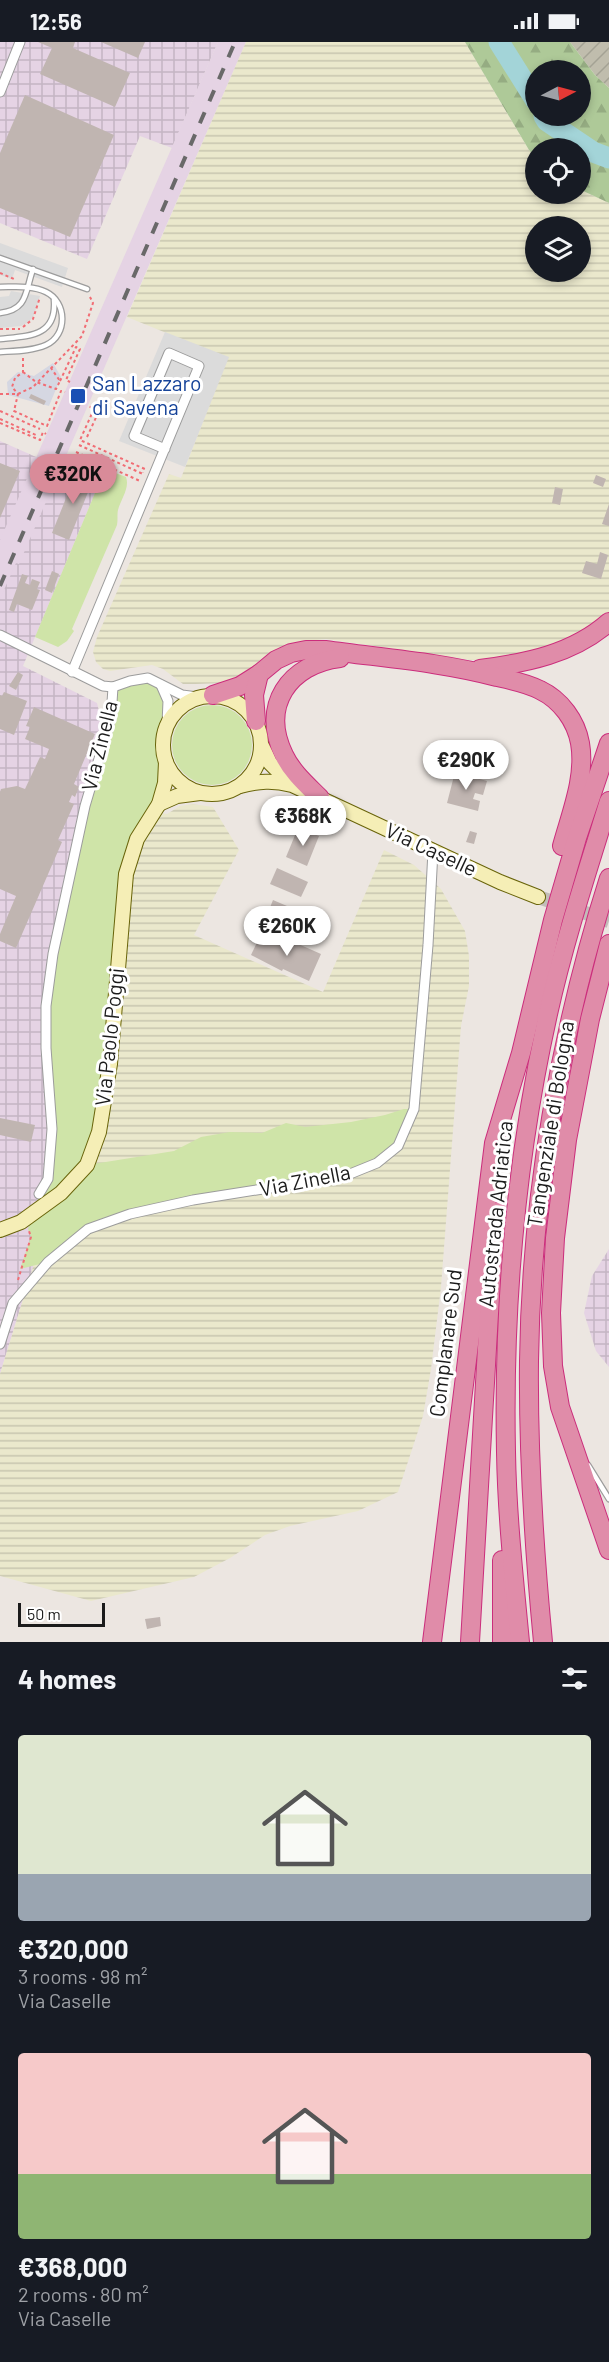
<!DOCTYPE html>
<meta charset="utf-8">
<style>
:root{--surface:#171b24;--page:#242831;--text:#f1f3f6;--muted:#9ea1a6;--accent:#d98b99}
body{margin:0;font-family:Barlow,sans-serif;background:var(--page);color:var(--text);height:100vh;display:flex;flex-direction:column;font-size:22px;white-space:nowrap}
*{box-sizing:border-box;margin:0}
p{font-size:20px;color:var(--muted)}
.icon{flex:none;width:33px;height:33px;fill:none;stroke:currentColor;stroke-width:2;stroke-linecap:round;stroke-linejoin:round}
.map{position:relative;height:1600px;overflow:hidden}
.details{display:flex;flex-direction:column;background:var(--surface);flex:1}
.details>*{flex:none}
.needle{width:39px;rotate:84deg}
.fabs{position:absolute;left:525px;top:18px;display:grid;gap:12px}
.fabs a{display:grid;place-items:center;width:66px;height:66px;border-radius:50%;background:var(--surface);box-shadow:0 3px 9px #0003;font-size:30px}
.scale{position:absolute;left:18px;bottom:15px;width:87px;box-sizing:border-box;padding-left:6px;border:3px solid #1b1b1b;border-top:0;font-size:16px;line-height:21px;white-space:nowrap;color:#1b1b1b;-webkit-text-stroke:4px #fff;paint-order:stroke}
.price{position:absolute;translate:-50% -51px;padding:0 14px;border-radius:21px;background:#fff;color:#222;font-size:20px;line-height:39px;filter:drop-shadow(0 2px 3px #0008)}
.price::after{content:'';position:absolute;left:50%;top:36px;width:18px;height:14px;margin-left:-9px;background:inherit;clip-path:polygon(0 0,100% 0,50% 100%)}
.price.active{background:var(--accent);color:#111}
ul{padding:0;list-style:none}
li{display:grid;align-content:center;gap:12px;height:318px;padding:0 18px}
li span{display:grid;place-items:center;height:186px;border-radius:6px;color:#555}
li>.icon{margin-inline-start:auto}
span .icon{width:108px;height:108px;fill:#fffc;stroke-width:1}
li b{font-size:26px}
h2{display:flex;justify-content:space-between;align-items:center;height:72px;padding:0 18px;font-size:26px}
.status{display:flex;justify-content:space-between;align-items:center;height:42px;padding:0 30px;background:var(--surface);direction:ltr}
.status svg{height:16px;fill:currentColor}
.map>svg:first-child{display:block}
</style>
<div class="status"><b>12:56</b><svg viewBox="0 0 49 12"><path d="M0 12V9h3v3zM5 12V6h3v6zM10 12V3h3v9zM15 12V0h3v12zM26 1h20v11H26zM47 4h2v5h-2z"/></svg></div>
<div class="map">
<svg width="609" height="1600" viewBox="0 0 609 1600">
<defs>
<pattern id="industrial-grid" width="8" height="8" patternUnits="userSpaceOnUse" patternTransform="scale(1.5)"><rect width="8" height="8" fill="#e5d3e4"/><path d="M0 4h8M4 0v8" fill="none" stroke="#c4b5c3"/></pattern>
<pattern id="construction-furrows" width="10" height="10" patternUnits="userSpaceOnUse" patternTransform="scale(1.5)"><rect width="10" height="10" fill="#c0bdad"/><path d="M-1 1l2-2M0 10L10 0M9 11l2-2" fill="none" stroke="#a4a294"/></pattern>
<pattern id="farmland-rules" width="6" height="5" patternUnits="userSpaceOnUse" patternTransform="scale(1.5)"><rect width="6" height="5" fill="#eae8cc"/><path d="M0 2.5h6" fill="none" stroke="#c8c6af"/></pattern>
<pattern id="forest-firs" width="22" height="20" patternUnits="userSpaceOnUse" patternTransform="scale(1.5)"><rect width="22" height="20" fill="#aec998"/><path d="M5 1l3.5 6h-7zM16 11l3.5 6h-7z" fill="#95ac82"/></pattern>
</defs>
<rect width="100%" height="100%" fill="#ece6e1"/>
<g fill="url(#industrial-grid)">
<path d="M0,0H218L172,106L140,94L87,217L0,181Z"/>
<path d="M0,399L70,430L77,415L105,427L23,624L97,661L103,685L101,729L50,1170L0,1332Z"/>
<path d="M609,1207V1325L596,1309L584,1271L592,1234Z"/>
</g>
<path fill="#e5d3e4" d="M218,0H246L19,522L16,521L0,557V498Z"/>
<path fill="url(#construction-furrows)" d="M570,0H609V46L595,33Z"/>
<g fill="url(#farmland-rules)" fill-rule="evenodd">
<path d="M246,0H465L529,108L535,115L536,152H580L581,148L609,161V573L571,599L515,616L471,618L326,597L299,600L277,608L262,616L244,634L223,641L196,642H183L163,627L152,623L110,629L103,627L96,620L93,610L97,595L169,432L181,436L228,316L127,275ZM536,184H580V230H536Z"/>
<path d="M193,762L213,765L239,808L194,893L323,950L384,808L414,823L441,847L465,889L469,914V944L461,984L441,1245L431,1327L423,1374L398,1450L358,1469L290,1484L265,1493L230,1516L194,1535L91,1559L0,1534V1332L50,1170L142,768L167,772L180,764Z"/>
</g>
<g fill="#cfe4a8">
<path d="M105,427L126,435C130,446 121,457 118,468C117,472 118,478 117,483L72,587L74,589L67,599L58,605L35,595Z"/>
<path d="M141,636L161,643L167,682L163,695L166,720L165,741L137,797L115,965L87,1123L174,1109L201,1095L230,1090L262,1091L286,1081L305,1085L351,1080L385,1073L404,1067H414L398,1104L345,1134L130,1172L88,1187L48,1220L20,1227L31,1195L28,1187L50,1119L46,1006L53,912L106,697L113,645Z"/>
<circle cx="212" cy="703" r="40"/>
</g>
<path fill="url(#forest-firs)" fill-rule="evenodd" d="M465,0H570L595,33L609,46V161L581,148L580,106H536L535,115L529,108ZM536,28H580V74H536Z"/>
<g fill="#dbdbdb">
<path d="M0,201L68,226L62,245L15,228L12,237L0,233Z"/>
<path d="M11,249L40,254L34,273L29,280L21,284L0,286V255L9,254Z"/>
<path d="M165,290L229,315L185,425L119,399Z"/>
</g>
<path fill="#d5d7e2" d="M53,321L61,335L49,364L8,353L7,340L18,330L34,334Z"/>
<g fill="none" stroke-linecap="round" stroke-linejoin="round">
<g stroke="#a3d4d8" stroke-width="21">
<path d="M499,0L536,59"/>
<path d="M544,74L547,79L593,110L609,116"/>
</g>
</g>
<g fill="#c0b5b1">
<path d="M38,0H75L73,6L130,31L115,65L40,32L52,6Z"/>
<path d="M101,0H145L138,16Z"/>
<path d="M25,53L114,93L70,195L0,166V111Z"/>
<path d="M31,352L46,359L44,363L29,356Z"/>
<path d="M0,421L20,429L0,476Z"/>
<path d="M77,429L94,435L69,498L52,491Z"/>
<path d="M596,433L606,437L603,445L593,441Z"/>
<path d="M555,445L563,447L560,463L552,461Z"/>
<path d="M609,462V484L602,482Z"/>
<path d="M600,510L608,513L601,537L582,531L586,519L597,522Z"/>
<path d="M52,529L59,532L52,551L45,548Z"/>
<path d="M22,532L28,534L25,541L30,543L32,537L40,540L37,547L40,548L32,568L17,562L14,570L9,568Z"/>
<path d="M18,630L23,633L16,648L9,644Z"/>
<path d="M4,650L27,659L14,693L0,687V653L2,654Z"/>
<path d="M34,665L95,692L74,742L79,745L75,755L72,753L69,760L74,762L58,798L62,800L16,906L0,899V892L16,854L0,847V750L1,747L17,744L25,747L40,715L45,717L49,707L25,697L30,685L26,684Z"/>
<path d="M455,730L487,739L483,753L475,751L473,757L480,759L478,769L447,761Z"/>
<path d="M298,786L319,794L307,824L286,815Z"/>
<path d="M470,789L477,791L474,802L466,800Z"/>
<path d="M277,826L308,840L301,855L270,842Z"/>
<path d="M273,858L294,867L286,886L265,878Z"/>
<path d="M270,895L285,902L287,897L321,912L309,939L283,927L282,929L251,913L259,896L268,900Z"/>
<path d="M0,1076L35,1083L31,1100L0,1093Z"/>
<path d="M160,1575L161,1584L147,1587L145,1577Z"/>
</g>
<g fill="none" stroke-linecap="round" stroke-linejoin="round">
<path stroke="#c2bdb9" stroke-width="14" stroke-dasharray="14 7" stroke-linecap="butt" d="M538,855L609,879"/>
<defs>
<g id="lane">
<path d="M0,216L87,247"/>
<path d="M0,245C15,245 32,243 46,250C67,260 68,293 46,303C32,309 15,309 0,310"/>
<path d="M0,271C28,268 25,250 33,227"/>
<path d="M0,297C28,294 57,295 54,258"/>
<path d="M588,1423L609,1457"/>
</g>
<g id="street">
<path d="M0,50L20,0"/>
<path d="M0,593L103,644L113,645L130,639L148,636L182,653L198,655"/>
<path d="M72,630L199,324L169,311L134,394L165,407"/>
<path d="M161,643L168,659L167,682"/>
<path d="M39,1152L48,1137L52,1087L46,1006V964L53,912L85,764L111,676L113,645"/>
<path d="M0,1302L13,1261L48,1220L88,1187L130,1172L193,1158L345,1134L377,1121L398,1104L414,1067L428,903L433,809"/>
</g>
<g id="secondary">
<circle cx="212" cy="703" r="49"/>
<path d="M262,704L270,721L290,741"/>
<path d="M240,744C259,739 273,738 292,743L500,840L538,855"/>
<path d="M159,762L177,754L200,751"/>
<path d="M0,1188L21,1180L61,1151L87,1123L99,1090L110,1022L126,832L137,797L159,762L165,741L166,720"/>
</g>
<g id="highway">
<path d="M480,627C526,621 573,612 609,580"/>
<path d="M213,653L240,644L259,632L276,618L291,611L306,608H325C382,616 441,620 497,635C511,638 527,641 540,648C561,658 576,679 580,701C586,735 571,771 562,804"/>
<path d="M256,679L254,653L259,632"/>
<path d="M320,756C307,743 292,730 284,713C260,664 289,622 340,616"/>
<path d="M609,902L590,977L567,1098L555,1196L551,1271L553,1324L560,1365L609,1508"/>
<path d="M502,1518V1600"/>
<path d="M432,1600L494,1101L521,1011L553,878L577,796L609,701"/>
<path d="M470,1600L491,1237L497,1170"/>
<path d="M520,1600C514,1537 507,1473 506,1410C503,1263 516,1116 548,972C564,900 587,830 609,759"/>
<path d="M543,1600C534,1506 528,1413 529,1319C531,1156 560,990 609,836"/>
</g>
</defs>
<use href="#lane" stroke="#9c9c9c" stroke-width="7"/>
<use href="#street" stroke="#9c9c9c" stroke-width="11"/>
<use href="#secondary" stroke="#69640a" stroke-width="16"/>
<use href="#highway" stroke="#cb2d7c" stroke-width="20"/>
<g stroke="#f16d74" stroke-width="2" stroke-dasharray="3 3" stroke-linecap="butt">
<path d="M0,231L14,237"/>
<path d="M23,285L33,277L40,255"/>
<path d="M0,287H20"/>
<path d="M23,316V330L15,336L12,345L18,352L14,369L47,384L61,349L65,350"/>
<path d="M23,330L36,340L56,347L60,339L51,326"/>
<path d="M60,339L76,305L80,307L66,338L70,340"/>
<path d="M0,352H18L33,345L82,294L93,261L90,255"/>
<path d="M94,367L80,398L147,428"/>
<path d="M0,369L40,387"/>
<path d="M0,377L38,394"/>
<path d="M0,381L40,398L43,390L46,392"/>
<path d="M87,395L99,369L88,364"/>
<path d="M79,403L143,432V430"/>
<path d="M76,410L140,439"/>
<path d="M18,1238L31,1195L29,1189"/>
</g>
<use href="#lane" stroke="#fff" stroke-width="4.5"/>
<use href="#street" stroke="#fff" stroke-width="9"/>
<use href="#secondary" stroke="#f5eeb6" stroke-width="14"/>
<use href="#highway" stroke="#e08ca9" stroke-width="18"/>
<path stroke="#696969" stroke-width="4" stroke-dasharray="12 12" stroke-linecap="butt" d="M0,544L235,0"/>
</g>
<rect fill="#1a4fb4" stroke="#fff" stroke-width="2" x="70" y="346" width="16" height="16" rx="3"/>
<g text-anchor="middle" stroke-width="6" stroke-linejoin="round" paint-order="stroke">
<g font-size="21" fill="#164399" stroke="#fff" text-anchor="start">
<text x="92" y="349">San Lazzaro<tspan x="92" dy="24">di Savena</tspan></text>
</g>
<g font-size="21" fill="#1b1b1b" stroke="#fff">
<text transform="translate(100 704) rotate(-76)" y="7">Via Zinella</text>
<text transform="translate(431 808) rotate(25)" y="7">Via Caselle</text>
<text transform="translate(110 995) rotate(-84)" y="7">Via Paolo Poggi</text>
<text transform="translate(551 1082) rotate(-81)" y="7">Tangenziale di Bologna</text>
<text transform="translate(305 1139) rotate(-11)" y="7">Via Zinella</text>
<text transform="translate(496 1172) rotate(-84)" y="7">Autostrada Adriatica</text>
<text transform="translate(446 1301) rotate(-83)" y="7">Complanare Sud</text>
</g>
</g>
</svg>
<div class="fabs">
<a><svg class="needle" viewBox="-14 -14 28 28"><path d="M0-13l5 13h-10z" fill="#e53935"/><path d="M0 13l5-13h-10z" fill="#9ea1a6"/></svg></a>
<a><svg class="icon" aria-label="locate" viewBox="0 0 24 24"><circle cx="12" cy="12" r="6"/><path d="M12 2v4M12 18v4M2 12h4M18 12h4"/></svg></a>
<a><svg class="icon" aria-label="layers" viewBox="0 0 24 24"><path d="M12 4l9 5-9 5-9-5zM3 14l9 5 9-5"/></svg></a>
</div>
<div class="scale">50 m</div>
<b class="price active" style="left:73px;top:463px">€320K</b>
<b class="price" style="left:466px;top:749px">€290K</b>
<b class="price" style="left:303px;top:805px">€368K</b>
<b class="price" style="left:287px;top:915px">€260K</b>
</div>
<section class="details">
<h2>4 homes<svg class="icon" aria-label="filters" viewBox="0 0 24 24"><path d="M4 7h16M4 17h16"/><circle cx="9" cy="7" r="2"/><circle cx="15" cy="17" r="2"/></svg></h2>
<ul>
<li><span style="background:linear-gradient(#dfe7d0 75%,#9aa5b1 0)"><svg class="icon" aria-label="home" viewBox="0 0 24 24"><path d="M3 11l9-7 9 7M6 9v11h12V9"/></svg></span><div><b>€320,000</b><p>3 rooms · 98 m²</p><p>Via Caselle</p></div></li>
<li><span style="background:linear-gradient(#f6c9c9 65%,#8fb573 0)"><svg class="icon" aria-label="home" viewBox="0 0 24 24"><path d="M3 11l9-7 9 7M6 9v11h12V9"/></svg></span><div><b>€368,000</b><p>2 rooms · 80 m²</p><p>Via Caselle</p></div></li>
</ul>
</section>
